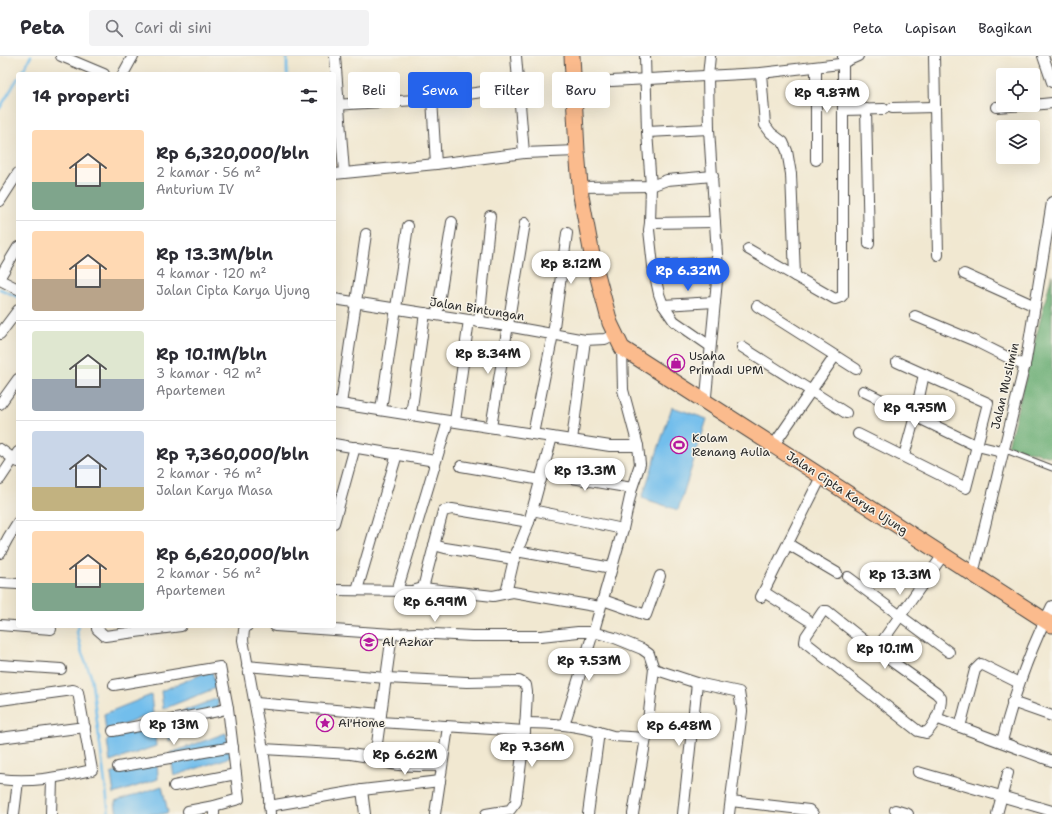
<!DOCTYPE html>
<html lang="id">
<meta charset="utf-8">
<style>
:root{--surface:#fff;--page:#f2f2f3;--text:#2b2b33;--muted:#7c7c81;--line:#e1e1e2;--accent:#2563eb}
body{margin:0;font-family:"Shantell Sans",sans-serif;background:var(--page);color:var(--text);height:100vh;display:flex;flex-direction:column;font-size:15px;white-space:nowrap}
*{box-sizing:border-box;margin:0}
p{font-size:13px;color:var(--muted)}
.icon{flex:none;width:22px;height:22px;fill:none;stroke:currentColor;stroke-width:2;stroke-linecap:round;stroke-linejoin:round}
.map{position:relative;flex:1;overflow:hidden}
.details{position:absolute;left:16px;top:16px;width:320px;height:556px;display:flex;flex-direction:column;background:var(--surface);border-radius:4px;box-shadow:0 4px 16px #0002}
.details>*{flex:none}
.guide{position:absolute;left:348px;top:16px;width:380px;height:36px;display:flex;gap:8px}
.buttons{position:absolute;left:996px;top:12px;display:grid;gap:8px}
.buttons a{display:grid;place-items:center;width:44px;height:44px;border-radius:4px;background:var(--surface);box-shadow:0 4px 16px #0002;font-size:20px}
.price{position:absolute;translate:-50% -34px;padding:0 9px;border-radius:14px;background:#fff;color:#222;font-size:13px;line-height:26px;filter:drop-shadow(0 1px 2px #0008)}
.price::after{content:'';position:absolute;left:50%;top:24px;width:12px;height:9px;margin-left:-6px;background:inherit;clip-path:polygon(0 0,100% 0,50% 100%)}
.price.active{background:var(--accent);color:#fff}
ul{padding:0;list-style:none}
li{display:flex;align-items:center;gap:12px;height:100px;padding:0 16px}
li+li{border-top:1px solid var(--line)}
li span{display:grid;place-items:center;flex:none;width:112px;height:80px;border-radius:4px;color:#555}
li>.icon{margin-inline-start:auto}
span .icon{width:48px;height:48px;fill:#fffc;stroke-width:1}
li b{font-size:17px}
h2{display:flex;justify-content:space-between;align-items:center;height:48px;padding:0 16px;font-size:17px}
.pill{padding:0 14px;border-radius:4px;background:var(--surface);box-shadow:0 4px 16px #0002;font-size:14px;line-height:36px}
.pill.active{background:var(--accent);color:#fff}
header{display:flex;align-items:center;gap:24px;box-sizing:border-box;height:56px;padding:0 20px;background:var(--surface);border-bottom:1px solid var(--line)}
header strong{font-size:19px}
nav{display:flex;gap:22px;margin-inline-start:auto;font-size:14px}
.search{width:280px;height:36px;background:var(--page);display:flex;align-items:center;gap:10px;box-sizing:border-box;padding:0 14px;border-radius:4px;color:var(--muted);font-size:15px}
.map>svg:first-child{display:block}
</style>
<header>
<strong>Peta</strong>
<div class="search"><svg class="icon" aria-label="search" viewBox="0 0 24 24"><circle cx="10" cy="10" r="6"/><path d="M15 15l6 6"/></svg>Cari di sini</div>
<nav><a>Peta</a><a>Lapisan</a><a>Bagikan</a></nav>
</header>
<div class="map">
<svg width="1052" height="758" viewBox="0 0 1052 758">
<rect width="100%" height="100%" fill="#f7f3e8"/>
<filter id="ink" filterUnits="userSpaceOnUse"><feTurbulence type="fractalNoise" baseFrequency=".025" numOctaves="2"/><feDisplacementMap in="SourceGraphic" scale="8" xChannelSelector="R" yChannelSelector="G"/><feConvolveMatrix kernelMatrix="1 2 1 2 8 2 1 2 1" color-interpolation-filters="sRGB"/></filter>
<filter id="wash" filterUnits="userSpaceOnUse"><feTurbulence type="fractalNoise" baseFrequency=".012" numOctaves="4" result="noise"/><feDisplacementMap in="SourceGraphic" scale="16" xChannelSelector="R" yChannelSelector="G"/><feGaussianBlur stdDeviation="0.9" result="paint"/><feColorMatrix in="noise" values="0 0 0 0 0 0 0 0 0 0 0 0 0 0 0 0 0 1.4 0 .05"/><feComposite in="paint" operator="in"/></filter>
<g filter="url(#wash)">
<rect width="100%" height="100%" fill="#f1e8d1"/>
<path fill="#68ac72" stroke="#4a6c4e" d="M1052,218V401L1008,390Z"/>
<g fill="#72beec" stroke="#4e748c">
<path d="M672,351L707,363L678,454L642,442Z"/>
<path d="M212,614L216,632L163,653L161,635Z"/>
<path d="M151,639L153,657L106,676L104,658Z"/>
<path d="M218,642V655L169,685L165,662Z"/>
<path d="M154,666L156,690L110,706L107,684Z"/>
<path d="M226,677L231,701L174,720L170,697Z"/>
<path d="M157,702L158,723L114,738L111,718Z"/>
<path d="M162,730L168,756L163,758H117L115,746Z"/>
</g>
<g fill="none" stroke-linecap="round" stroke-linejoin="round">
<g stroke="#72beec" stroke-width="2.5">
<path d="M21,18L31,0"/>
<path d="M287,18V0"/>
<path d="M0,52L18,22"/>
<path d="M0,233L18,241"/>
<path d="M79,570L77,576L82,597L91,620L109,758"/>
</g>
</g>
</g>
<g filter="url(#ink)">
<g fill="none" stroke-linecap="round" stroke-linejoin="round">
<defs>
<path id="service" d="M1003,393L1052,412"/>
<g id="minor">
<path d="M61,0L104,18"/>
<path d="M335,0L344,116"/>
<path d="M516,0L524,97"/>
<path d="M645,0L647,76L651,130L650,167L649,174L653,210L659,238L663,249L674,265L710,290"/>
<path d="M934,0L938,199"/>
<path d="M1043,0L1052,26"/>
<path d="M816,11V104"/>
<path d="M761,17L765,69L771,77L783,86L787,95L791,118L795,220"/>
<path d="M123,18L133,0"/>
<path d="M574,27L761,17L840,8L858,0"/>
<path d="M432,43L436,108"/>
<path d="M334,49L432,43L519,31"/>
<path d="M1033,49L1052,47"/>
<path d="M996,51L1027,49"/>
<path d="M892,52L934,51"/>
<path d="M866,53L869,188"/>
<path d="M844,54L884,53"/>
<path d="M647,76L709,73"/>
<path d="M334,118L436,108L524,97L577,95"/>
<path d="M580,131L651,130L667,124L713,120"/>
<path d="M0,145L18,117"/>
<path d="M650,167L715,166"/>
<path d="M748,193L835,243L841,241L843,239V0"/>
<path d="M653,210L717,206"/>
<path d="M964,218L1035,250"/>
<path d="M0,221L18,191"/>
<path d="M0,224L18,233"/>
<path d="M334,243L507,270L585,284L605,283L615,278"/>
<path d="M663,249L715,246"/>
<path d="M757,250L856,313"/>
<path d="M437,259L452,166"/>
<path d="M915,260L975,285L1025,310"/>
<path d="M479,266L490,160"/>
<path d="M0,278L18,254"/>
<path d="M742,291L846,357"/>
<path d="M863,335L977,390L1002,396"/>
<path d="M706,340L718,214L709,73L708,20L710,0"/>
<path d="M334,347L610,390H638"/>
<path d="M0,348L18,323"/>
<path d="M341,348L366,178"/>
<path d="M381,354L408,170"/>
<path d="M411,359L425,257"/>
<path d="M455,365L469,264"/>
<path d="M491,371L525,167"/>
<path d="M533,378L553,278L567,177"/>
<path d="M858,378L966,432L988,347L897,306"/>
<path d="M572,384L585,284"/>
<path d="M334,388L435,405"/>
<path d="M773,390L835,300"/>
<path d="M0,393L18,406"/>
<path d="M904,400L915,360L924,318"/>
<path d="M461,410L541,424"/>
<path d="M542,417L632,432"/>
<path d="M0,423L18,396"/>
<path d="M532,454L623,473"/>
<path d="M334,467L355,391"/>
<path d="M788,488L837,517"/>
<path d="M434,489L445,492L514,503"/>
<path d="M516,495L612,512"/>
<path d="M0,497L8,482L18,466"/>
<path d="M973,518L1026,304L1052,146"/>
<path d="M848,521L949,596"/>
<path d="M0,527L18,528"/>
<path d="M423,532L443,455L452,453L529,466"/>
<path d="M334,534L412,535L423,532L493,540L513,536L600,551"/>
<path d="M357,534L397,398"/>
<path d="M397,535L448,365"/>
<path d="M764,536L808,564"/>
<path d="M506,537L514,503L529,466L552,381"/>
<path d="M761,541L821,421"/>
<path d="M603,544L646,559L660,520"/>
<path d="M823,555H827L876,594L936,637L941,642C941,654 935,669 926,677L918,675L805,586L806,580Z"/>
<path d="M0,569L51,573"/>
<path d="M97,570V573L105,580L181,570"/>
<path d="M247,570L244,574L243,584L263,693L268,729L270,758"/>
<path d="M275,570L392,578L416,577L472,580H541L578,576H593L615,582L642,593L649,598L654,613L646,682L633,758"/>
<path d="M876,594L943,499"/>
<path d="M0,609L61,613"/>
<path d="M247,610L386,622L467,626L519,625L526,629L527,636L525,675L516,746L510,754L486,758"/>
<path d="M654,613L697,627L739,636L742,655L729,758"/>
<path d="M114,629L220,611L228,652L239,743L214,750"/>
<path d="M0,644L73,634L78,636L92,714C59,721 34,727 0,723"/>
<path d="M1012,646L1052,660"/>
<path d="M256,647L381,658"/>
<path d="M936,662L1052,705"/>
<path d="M380,666L525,675"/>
<path d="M525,667C550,667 576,669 599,676"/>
<path d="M564,669L595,571L623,473L632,432L640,408L638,390L623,334L622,292"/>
<path d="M960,671L975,614L981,608L1019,627"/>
<path d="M113,675L218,655L228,652"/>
<path d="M0,682L85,671"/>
<path d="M1002,685C1014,639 1030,593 1052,550"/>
<path d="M263,693L351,698L375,702L392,578"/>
<path d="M375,702C394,713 420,709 442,710"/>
<path d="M118,711L233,691"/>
<path d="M918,716L1052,755"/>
<path d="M174,730L236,718"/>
<path d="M362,734L365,758"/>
<path d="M731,745L809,754L813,758"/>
<path d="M269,750L362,734L440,725"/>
<path d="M895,754L908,758"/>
<path d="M188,755L214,750V758"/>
<path d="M14,758L18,725"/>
<path d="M51,758L52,723"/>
<path d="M435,758L448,671"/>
<path d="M588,758L599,676L613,680L646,682"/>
<path d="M683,758L697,627"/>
<path d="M997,758L1008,717"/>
</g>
<path id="primary" d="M572,0L577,95L581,140L592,199L610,267L622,292L1052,569"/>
</defs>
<use href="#service" stroke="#494744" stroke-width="7"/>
<use href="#minor" stroke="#494744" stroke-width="12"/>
<use href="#primary" stroke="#494744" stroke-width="17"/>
<use href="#service" stroke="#fff" stroke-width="5"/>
<use href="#minor" stroke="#fff" stroke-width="10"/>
<use href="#primary" stroke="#fbbb8d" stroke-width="15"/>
</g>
</g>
<defs>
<symbol id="shop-ring" viewBox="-11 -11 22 22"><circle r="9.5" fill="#f7f3e8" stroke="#b5179e" stroke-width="1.5"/><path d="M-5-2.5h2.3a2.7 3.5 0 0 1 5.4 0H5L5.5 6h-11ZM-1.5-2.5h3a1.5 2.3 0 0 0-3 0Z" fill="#b5179e"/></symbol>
<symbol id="stadium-ring" viewBox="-11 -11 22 22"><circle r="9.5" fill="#f7f3e8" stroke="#b5179e" stroke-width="1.5"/><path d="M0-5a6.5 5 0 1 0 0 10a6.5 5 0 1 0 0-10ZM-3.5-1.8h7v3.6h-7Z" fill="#b5179e"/></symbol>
<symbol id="school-ring" viewBox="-11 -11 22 22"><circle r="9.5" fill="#f7f3e8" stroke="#b5179e" stroke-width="1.5"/><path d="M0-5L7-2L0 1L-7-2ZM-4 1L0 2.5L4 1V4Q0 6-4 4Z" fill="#b5179e"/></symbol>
<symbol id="sight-ring" viewBox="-11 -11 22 22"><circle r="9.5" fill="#f7f3e8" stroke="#b5179e" stroke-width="1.5"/><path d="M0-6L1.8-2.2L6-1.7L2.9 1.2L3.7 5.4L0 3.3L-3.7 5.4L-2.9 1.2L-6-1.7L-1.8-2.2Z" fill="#b5179e"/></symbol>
</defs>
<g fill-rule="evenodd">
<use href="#shop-ring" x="666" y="297" width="20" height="20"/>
<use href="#stadium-ring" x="669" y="379" width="20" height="20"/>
<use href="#school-ring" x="359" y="576" width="20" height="20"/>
<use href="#sight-ring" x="315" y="657" width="20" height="20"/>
</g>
<g text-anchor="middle" stroke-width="3" stroke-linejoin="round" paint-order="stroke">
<g font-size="12" fill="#2b2b2b" stroke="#f7f3e8">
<text transform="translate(477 253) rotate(9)" y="4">Jalan Bintungan</text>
<text transform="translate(1005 330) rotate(-77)" y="4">Jalan Muslimin</text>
<text transform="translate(847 437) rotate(33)" y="4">Jalan Cipta Karya Ujung</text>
</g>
<g font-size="12" fill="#2b2b2b" stroke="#f7f3e8" text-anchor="start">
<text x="689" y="304">Usaha<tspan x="689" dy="14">Primadi UPM</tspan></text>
<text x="692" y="386">Kolam<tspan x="692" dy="14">Renang Aulia</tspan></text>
<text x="382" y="590">Al Azhar</text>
<text x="338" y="671">Ai'Home</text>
</g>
</g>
</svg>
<div class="buttons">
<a><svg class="icon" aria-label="locate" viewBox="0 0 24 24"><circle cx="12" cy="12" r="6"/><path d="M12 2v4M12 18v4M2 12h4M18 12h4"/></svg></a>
<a><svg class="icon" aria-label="layers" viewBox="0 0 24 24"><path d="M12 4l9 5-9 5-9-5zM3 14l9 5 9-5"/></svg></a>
</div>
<b class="price" style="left:827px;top:58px">Rp 9.87M</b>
<b class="price" style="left:571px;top:229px">Rp 8.12M</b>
<b class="price active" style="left:688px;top:236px">Rp 6.32M</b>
<b class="price" style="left:488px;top:319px">Rp 8.34M</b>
<b class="price" style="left:915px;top:373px">Rp 9.75M</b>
<b class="price" style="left:585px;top:436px">Rp 13.3M</b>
<b class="price" style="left:900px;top:540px">Rp 13.3M</b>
<b class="price" style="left:435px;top:567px">Rp 6.99M</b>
<b class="price" style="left:885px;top:614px">Rp 10.1M</b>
<b class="price" style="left:589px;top:626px">Rp 7.53M</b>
<b class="price" style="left:174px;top:690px">Rp 13M</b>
<b class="price" style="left:679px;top:691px">Rp 6.48M</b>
<b class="price" style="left:532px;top:712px">Rp 7.36M</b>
<b class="price" style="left:405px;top:720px">Rp 6.62M</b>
<div class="guide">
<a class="pill">Beli</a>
<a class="pill active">Sewa</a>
<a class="pill">Filter</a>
<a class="pill">Baru</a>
</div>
<section class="details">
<h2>14 properti<svg class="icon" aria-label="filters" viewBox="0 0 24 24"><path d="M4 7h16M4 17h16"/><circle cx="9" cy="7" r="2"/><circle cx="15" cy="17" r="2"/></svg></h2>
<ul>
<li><span style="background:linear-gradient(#ffd9b3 65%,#7fa58c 0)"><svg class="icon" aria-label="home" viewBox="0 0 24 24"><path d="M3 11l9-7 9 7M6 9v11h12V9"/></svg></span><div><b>Rp 6,320,000/bln</b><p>2 kamar · 56 m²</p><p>Anturium IV</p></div></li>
<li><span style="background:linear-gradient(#ffd9b3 60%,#b9a48a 0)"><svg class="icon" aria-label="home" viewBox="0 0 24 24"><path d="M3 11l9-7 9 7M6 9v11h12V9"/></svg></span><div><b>Rp 13.3M/bln</b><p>4 kamar · 120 m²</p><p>Jalan Cipta Karya Ujung</p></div></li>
<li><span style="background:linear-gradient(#dfe7d0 60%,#9aa5b1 0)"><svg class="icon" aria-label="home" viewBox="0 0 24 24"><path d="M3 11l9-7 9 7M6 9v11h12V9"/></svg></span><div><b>Rp 10.1M/bln</b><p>3 kamar · 92 m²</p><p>Apartemen</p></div></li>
<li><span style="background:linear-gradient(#c9d6e8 70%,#c2b280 0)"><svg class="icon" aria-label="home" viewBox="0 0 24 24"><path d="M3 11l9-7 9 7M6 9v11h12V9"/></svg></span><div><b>Rp 7,360,000/bln</b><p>2 kamar · 76 m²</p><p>Jalan Karya Masa</p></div></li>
<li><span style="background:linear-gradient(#ffd9b3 65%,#7fa58c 0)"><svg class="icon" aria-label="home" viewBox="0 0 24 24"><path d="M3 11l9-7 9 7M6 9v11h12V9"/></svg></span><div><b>Rp 6,620,000/bln</b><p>2 kamar · 56 m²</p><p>Apartemen</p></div></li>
</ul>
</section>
</div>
